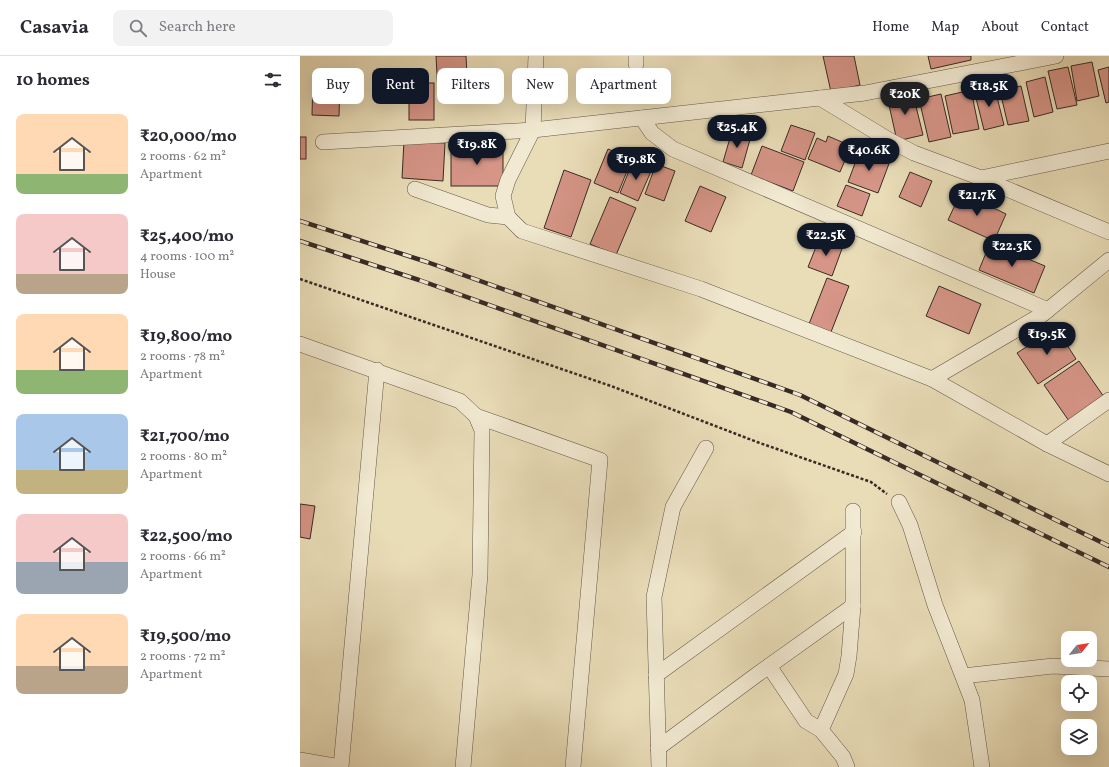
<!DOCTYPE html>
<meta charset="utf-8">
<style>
:root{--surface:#fff;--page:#f2f2f3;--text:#2b2b33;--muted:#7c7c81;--line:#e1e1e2;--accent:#111827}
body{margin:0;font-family:Vollkorn,serif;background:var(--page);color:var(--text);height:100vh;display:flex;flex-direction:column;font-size:15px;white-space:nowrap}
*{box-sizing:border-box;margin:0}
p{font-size:13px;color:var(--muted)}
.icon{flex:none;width:22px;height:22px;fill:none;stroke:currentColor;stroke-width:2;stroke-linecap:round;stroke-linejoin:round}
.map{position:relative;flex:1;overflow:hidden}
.details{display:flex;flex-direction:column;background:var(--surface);width:300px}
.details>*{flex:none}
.top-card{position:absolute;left:12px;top:12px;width:380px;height:36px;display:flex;gap:8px}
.needle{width:26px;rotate:60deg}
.tools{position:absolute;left:761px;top:575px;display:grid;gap:8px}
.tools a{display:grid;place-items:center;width:36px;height:36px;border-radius:8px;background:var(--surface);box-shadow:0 4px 16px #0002;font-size:20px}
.price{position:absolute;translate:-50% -34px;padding:0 9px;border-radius:14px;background:var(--accent);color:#fff;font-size:13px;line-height:26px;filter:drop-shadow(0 1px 2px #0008)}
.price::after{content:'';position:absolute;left:50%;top:24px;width:12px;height:9px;margin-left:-6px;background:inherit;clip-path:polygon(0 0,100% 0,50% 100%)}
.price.current{background:#222;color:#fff}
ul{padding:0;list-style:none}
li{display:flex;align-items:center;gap:12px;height:100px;padding:0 16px}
li span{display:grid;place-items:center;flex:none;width:112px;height:80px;border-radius:8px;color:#555}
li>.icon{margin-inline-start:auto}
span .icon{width:48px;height:48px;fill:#fffc;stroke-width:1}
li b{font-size:17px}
h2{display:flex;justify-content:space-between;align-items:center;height:48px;padding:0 16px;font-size:17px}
.tag{padding:0 14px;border-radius:8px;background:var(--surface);box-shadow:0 4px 16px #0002;font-size:14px;line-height:36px}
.tag.current{background:var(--accent);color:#fff}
header{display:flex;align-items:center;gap:24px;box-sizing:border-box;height:56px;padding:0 20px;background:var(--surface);border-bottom:1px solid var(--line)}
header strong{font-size:19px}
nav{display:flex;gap:22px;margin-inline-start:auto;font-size:14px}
.search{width:280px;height:36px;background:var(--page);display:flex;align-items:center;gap:10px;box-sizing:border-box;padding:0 14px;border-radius:8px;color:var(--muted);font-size:15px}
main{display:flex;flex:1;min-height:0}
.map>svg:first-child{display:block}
</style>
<header>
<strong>Casavia</strong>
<div class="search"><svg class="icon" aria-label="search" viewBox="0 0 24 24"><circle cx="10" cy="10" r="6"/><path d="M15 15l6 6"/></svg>Search here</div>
<nav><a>Home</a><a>Map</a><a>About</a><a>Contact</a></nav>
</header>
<main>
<section class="details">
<h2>10 homes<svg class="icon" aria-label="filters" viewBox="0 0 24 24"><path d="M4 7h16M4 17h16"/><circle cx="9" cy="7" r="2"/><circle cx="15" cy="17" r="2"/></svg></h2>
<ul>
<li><span style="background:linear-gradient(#ffd9b3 75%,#8fb573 0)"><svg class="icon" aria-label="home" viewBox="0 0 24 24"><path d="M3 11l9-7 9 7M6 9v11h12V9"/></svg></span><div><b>₹20,000/mo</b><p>2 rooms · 62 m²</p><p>Apartment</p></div></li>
<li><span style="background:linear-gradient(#f6c9c9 75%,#b9a48a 0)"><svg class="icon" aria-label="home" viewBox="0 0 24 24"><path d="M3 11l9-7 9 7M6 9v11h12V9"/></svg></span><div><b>₹25,400/mo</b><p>4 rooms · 100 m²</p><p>House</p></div></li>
<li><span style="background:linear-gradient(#ffd9b3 70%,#8fb573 0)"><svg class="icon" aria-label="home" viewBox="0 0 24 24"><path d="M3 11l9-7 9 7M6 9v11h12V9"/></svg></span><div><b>₹19,800/mo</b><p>2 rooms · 78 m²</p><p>Apartment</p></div></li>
<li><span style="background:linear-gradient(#a9c7e8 70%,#c2b280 0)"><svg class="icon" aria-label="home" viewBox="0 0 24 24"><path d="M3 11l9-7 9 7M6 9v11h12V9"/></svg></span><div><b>₹21,700/mo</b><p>2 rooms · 80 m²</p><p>Apartment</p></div></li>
<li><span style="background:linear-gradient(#f6c9c9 60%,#9aa5b1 0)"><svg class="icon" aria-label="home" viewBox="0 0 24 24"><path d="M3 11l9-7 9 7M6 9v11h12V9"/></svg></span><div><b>₹22,500/mo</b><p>2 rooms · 66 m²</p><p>Apartment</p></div></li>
<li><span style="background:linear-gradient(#ffd9b3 65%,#b9a48a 0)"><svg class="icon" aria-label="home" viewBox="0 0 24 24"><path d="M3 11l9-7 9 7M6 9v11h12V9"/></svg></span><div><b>₹19,500/mo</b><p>2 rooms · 72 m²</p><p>Apartment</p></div></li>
</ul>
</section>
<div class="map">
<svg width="809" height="711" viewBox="0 0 809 711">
<rect width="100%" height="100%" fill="#e9ddb8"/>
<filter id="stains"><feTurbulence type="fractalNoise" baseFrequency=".005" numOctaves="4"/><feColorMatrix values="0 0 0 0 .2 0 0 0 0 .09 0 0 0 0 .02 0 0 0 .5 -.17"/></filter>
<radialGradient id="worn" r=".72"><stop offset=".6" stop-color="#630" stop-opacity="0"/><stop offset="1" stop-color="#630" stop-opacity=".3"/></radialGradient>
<g fill="#d69587" stroke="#382b25">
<path d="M136,0H166L168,36L138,37Z"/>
<path d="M523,0H554L560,29L531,36Z"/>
<path d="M628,0H671V4L631,13Z"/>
<path d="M792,6L799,40L777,45L771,10Z"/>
<path d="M768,11L777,49L757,53L748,15Z"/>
<path d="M809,11V46L806,47L798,14Z"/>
<path d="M745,21L753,56L734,61L726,26Z"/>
<path d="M13,22L40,23L39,60L12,59Z"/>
<rect x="109" y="27" width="25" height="37"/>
<path d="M694,29L704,69L684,74L674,34Z"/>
<path d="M721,30L729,65L708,69L700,35Z"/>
<path d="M612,34L623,79L597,85L587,40Z"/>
<path d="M671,34L679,73L653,78L645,40Z"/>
<path d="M641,38L651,81L629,86L619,43Z"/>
<path d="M491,69L515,77L505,104L481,95Z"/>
<path d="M432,75L451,80L442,112L423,106Z"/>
<path d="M528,80L551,90L540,116L508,103L517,82L526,86Z"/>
<rect x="0" y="81" width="6" height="22"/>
<path d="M104,85L145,87L143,125L102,122Z"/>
<rect x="151" y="89" width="52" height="41"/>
<path d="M462,90L504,106L493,135L451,119Z"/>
<path d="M308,93L332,103L318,137L294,127Z"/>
<path d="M560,94L590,105L578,137L548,126Z"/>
<path d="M333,105L352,113L338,145L320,137Z"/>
<path d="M356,108L375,115L364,145L345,138Z"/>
<path d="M264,114L291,124L271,181L244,172Z"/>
<path d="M610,116L632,125L621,151L599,141Z"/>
<path d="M546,129L570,138L562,160L537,150Z"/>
<path d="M400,130L426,141L411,176L385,165Z"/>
<path d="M661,136L706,158L694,185L648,164Z"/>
<path d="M310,141L336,152L316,199L290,188Z"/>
<path d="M520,181L543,190L532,220L508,211Z"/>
<path d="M690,187L745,210L734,237L679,214Z"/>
<path d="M527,222L549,230L531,276L509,268Z"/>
<path d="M639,230L681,248L669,278L626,260Z"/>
<path d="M756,272L776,303L738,328L717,297Z"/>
<path d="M779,305L804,341L769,365L744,329Z"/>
<path d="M0,448L15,450L10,483L0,481Z"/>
</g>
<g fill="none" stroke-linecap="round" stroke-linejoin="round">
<defs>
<g id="street">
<path d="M236,0L233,74L208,124L203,140L208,161L222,175L401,233L632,323L747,388L809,418"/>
<path d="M336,8V0"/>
<path d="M520,42L589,84L614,97L681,122L809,176"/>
<path d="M342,62L352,77L373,93L748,254"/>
<path d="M23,86L233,74L565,37L756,0"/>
<path d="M681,122L809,95"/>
<path d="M115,133L188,159L208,161"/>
<path d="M0,288L160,345L176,360L182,374L180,519L163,711"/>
<path d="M632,323L743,258L809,204"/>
<path d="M176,360L300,404L273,711"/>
<path d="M747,388L809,344"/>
<path d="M599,446L610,469L635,549L672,644L682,711"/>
<path d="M469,610L506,665L521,674"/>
<path d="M356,619L554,476"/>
<path d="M663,620L753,610L809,613"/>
<path d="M358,692L455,620L553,550"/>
<path d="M0,704L40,711"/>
<path d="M41,711L77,314"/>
<path d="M359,711L354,541L373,451L406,392"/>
<path d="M547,711L543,701L521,674L546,618L549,600L553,550V455"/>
</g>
</defs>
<use href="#street" stroke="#64584a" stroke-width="16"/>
<path stroke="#382b25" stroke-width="2.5" stroke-dasharray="3 2" stroke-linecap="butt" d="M0,223L311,330L457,386L571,426L587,438"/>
<use href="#street" stroke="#f1e9d1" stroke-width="15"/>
<defs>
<g id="rail">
<path d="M0,165L127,206L500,339L809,490"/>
<path d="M0,185L119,224L491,356L809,511"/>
</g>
</defs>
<use href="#rail" stroke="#382b25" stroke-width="4.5"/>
<use href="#rail" stroke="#f1e9d1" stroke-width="3" stroke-dasharray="9" stroke-linecap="butt"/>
</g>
<rect width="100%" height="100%" filter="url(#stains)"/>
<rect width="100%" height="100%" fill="url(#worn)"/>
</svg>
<div class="tools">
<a><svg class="needle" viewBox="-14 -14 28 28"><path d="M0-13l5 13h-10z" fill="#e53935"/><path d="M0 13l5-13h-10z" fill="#7c7c81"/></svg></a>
<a><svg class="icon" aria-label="locate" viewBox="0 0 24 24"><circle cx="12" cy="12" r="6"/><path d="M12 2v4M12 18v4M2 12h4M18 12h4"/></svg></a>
<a><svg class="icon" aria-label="layers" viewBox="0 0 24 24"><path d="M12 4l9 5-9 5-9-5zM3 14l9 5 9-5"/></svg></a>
</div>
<b class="price" style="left:689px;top:52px">₹18.5K</b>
<b class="price current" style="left:605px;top:60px">₹20K</b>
<b class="price" style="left:437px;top:93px">₹25.4K</b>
<b class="price" style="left:177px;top:110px">₹19.8K</b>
<b class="price" style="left:569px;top:116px">₹40.6K</b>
<b class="price" style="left:336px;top:125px">₹19.8K</b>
<b class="price" style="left:677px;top:161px">₹21.7K</b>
<b class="price" style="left:526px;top:201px">₹22.5K</b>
<b class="price" style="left:712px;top:212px">₹22.3K</b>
<b class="price" style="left:747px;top:300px">₹19.5K</b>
<div class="top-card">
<a class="tag">Buy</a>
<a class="tag current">Rent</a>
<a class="tag">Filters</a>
<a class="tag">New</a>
<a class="tag">Apartment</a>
</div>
</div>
</main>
